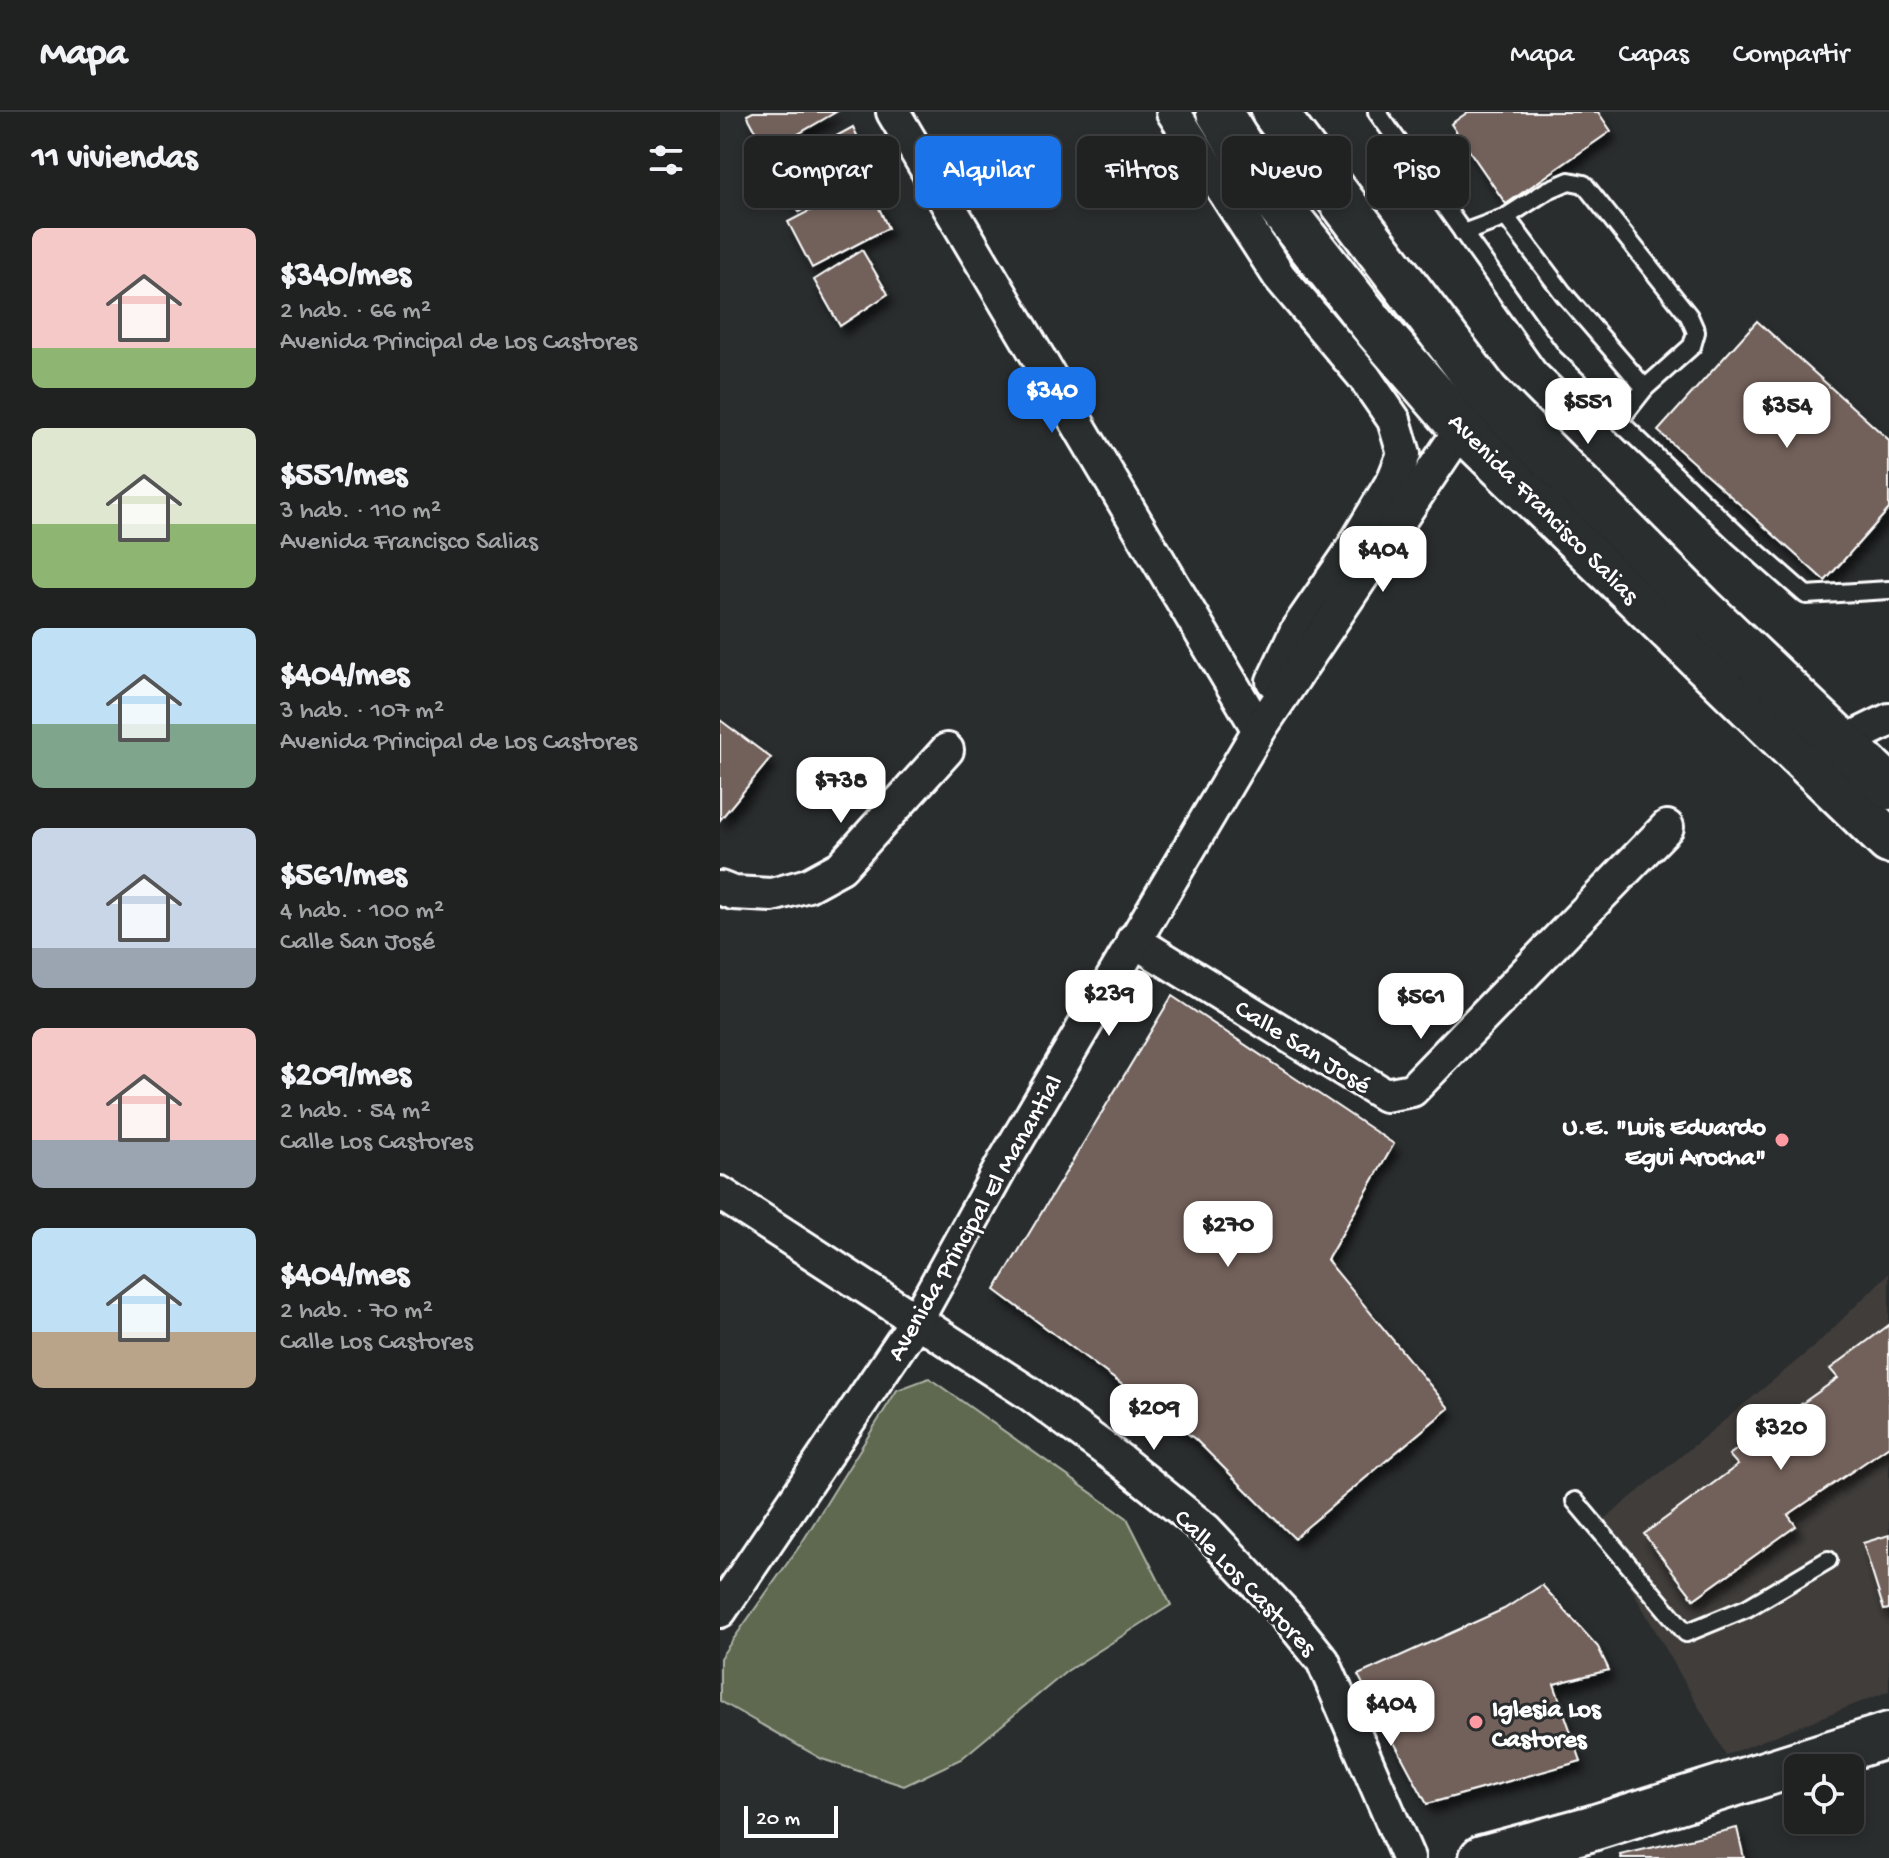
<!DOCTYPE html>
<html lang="es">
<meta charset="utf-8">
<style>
:root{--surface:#202222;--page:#282a2a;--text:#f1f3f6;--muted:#a2a4a5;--line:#3d3f40;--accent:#1a73e8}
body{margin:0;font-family:"Gochi Hand",sans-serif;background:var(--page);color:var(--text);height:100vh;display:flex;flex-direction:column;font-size:30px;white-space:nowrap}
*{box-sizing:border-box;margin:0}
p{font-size:26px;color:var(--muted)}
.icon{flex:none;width:44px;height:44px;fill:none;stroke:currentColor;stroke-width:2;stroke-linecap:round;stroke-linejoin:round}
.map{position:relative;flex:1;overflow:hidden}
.drawer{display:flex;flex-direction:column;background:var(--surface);width:720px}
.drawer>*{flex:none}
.banner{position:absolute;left:24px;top:24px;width:760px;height:72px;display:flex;gap:16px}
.fabs{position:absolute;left:1064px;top:1642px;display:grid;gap:16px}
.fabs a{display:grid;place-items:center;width:80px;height:80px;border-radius:12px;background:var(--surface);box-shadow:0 4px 12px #0003,0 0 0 2px var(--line);font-size:40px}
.scale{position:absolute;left:24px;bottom:20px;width:94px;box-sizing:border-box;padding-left:8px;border:4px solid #fff;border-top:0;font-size:22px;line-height:28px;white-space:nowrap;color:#fff;-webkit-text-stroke:6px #2a2d2e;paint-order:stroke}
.price{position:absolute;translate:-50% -68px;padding:0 18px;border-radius:16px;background:#fff;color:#222;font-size:26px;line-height:52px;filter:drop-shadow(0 2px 4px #0008)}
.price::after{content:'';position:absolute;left:50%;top:48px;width:24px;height:18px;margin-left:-12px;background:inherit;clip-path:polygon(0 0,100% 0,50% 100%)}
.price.current{background:var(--accent);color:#fff}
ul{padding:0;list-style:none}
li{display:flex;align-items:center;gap:24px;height:200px;padding:0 32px}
li span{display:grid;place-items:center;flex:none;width:224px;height:160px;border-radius:12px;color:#555}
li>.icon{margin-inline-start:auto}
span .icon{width:96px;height:96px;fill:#fffc;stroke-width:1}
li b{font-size:34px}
h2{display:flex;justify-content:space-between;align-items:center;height:96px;padding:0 32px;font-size:34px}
.tag{padding:0 28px;border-radius:12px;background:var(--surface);box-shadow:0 4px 12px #0003,0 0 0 2px var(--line);font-size:28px;line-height:72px}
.tag.current{background:var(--accent);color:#fff}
header{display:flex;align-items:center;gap:48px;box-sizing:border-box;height:112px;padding:0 40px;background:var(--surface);border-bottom:2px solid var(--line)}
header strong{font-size:38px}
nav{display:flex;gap:44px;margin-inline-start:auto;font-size:28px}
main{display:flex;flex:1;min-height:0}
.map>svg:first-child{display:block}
</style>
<header>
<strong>Mapa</strong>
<nav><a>Mapa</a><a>Capas</a><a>Compartir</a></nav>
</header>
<main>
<section class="drawer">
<h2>11 viviendas<svg class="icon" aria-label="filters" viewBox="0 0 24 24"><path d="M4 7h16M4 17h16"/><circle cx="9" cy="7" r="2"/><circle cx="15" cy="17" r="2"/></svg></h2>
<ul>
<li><span style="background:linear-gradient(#f6c9c9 75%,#8fb573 0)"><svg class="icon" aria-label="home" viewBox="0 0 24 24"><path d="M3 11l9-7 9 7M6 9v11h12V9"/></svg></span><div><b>$340/mes</b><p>2 hab. · 66 m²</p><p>Avenida Principal de Los Castores</p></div></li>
<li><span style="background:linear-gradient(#dfe7d0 60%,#8fb573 0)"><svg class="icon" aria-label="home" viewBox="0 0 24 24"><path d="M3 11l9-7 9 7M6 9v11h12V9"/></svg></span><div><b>$551/mes</b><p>3 hab. · 110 m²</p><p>Avenida Francisco Salias</p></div></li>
<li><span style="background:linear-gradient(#bfe0f5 60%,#7fa58c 0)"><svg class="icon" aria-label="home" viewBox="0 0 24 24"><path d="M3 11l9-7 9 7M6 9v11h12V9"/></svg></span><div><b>$404/mes</b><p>3 hab. · 107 m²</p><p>Avenida Principal de Los Castores</p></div></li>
<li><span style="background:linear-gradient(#c9d6e8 75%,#9aa5b1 0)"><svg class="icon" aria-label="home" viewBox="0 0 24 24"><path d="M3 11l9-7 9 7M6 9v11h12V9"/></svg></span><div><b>$561/mes</b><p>4 hab. · 100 m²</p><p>Calle San José</p></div></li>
<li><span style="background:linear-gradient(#f6c9c9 70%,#9aa5b1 0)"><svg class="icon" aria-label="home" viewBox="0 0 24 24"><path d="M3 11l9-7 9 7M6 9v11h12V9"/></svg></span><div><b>$209/mes</b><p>2 hab. · 54 m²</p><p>Calle Los Castores</p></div></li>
<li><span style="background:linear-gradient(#bfe0f5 65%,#b9a48a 0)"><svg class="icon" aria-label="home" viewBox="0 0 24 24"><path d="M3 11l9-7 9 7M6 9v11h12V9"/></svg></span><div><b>$404/mes</b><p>2 hab. · 70 m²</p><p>Calle Los Castores</p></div></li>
</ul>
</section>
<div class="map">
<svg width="1169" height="1746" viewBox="0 0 1169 1746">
<defs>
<filter id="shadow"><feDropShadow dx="5" dy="9" stdDeviation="4" flood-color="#0009"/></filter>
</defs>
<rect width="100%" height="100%" fill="#2a2d2e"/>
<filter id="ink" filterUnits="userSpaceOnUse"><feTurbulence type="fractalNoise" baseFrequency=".0125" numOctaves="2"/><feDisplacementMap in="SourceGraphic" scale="16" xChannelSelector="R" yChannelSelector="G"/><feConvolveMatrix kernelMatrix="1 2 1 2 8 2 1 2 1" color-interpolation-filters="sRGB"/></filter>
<g filter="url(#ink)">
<path fill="#403d3b" d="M1169,1161V1579L1006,1643L876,1414L1096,1233Z"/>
<path fill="#5f6950" stroke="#afb4a8" stroke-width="2" d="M209,1266L407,1406L451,1493L347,1559L241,1647L184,1674L102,1647L0,1589V1546L81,1432L177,1278Z"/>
<g fill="#72615a" stroke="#fff" stroke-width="2" filter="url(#shadow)">
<path d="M33,0H116L47,40L27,3Z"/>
<path d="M748,0H878L891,19L786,92L731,12Z"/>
<path d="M133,15L153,57L79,100L52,59Z"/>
<path d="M147,69L168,116L92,156L68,110Z"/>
<path d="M142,138L168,182L120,214L94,168Z"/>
<path d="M1037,209L1169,328V397L1105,469L938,319Z"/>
<path d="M0,608L51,646L0,708Z"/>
<path d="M452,884L674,1032L607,1148L729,1296L574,1426L475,1327L275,1178Z"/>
<path d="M1169,1213V1334L1068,1403L1076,1414L974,1487L924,1422L1018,1353L1009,1343L1118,1266L1110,1257Z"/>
<path d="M1169,1423V1497L1164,1498L1143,1431Z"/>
<path d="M822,1473L878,1535L889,1558L834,1572L861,1649L707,1692L638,1563L784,1497Z"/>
<path d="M1017,1716L1024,1746H901L900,1743Z"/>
</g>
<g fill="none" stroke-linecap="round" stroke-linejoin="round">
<defs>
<g id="lane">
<path d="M657,0L832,245L1020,425L1086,483L1169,478"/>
<path d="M786,105L828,78L849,69L864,72L969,204L976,220L972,234L925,276"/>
<path d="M743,121L786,105L843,181L925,276L899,309"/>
<path d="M855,1389L966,1521L1027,1496L1108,1448"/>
</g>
<g id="street">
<path d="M173,0L539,618"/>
<path d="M453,0L559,164L645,266L674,308L684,342L674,367L628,444L577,518L553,569"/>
<path d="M1124,630L1169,608"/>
<path d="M0,776L13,781L52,783L88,773L121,755L227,638"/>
<path d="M413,828L665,983L692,978L947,715"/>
<path d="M0,1081L310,1282L401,1349L486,1418L566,1503L603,1549L688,1746"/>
<path d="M0,1499L196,1209L283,1052L539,618L753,299"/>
</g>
<g id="secondary">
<path d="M499,0L548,80L658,219L741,315L1169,729"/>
<path d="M554,0L767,281L981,496L1169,675"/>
<path d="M762,1746L869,1717L1169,1623"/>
</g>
</defs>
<use href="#lane" stroke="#fff" stroke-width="22"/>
<use href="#street" stroke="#fff" stroke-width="38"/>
<use href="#secondary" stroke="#fff" stroke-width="50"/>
<use href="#lane" stroke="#2a2d2e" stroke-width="16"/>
<use href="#street" stroke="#2a2d2e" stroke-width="32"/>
<use href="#secondary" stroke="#2a2d2e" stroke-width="44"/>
</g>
</g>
<g fill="#ff9aa2" stroke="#2a2d2e" stroke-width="3">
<circle cx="1062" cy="1028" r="8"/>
<circle cx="756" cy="1610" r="8"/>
</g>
<g text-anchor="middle" stroke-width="6" stroke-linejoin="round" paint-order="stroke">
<g font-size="26" fill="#fff" stroke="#2a2d2e">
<text transform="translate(825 395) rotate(45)" y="9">Avenida Francisco Salias</text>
<text transform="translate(584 933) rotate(32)" y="9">Calle San José</text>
<text transform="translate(253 1105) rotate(-60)" y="9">Avenida Principal El Manantial</text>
<text transform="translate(527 1469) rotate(46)" y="9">Calle Los Castores</text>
</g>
<g font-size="26" font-weight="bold" fill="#fff" stroke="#2a2d2e" text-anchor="end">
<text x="1046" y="1022">U.E. "Luis Eduardo<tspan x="1046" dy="30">Egui Arocha"</tspan></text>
<text x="772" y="1604" text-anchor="start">Iglesia Los<tspan x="772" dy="30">Castores</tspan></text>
</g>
</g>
</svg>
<div class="fabs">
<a><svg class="icon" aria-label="locate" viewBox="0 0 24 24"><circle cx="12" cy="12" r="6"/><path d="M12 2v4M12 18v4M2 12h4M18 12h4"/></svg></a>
</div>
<div class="scale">20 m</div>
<b class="price current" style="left:332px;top:323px">$340</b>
<b class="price" style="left:868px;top:334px">$551</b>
<b class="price" style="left:1067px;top:338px">$354</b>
<b class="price" style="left:663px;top:482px">$404</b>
<b class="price" style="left:121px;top:713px">$738</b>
<b class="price" style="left:389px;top:926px">$239</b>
<b class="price" style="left:701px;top:929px">$561</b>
<b class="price" style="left:508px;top:1157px">$270</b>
<b class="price" style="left:434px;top:1340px">$209</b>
<b class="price" style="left:1061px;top:1360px">$320</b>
<b class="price" style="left:671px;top:1636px">$404</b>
<div class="banner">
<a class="tag">Comprar</a>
<a class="tag current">Alquilar</a>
<a class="tag">Filtros</a>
<a class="tag">Nuevo</a>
<a class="tag">Piso</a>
</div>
</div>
</main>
